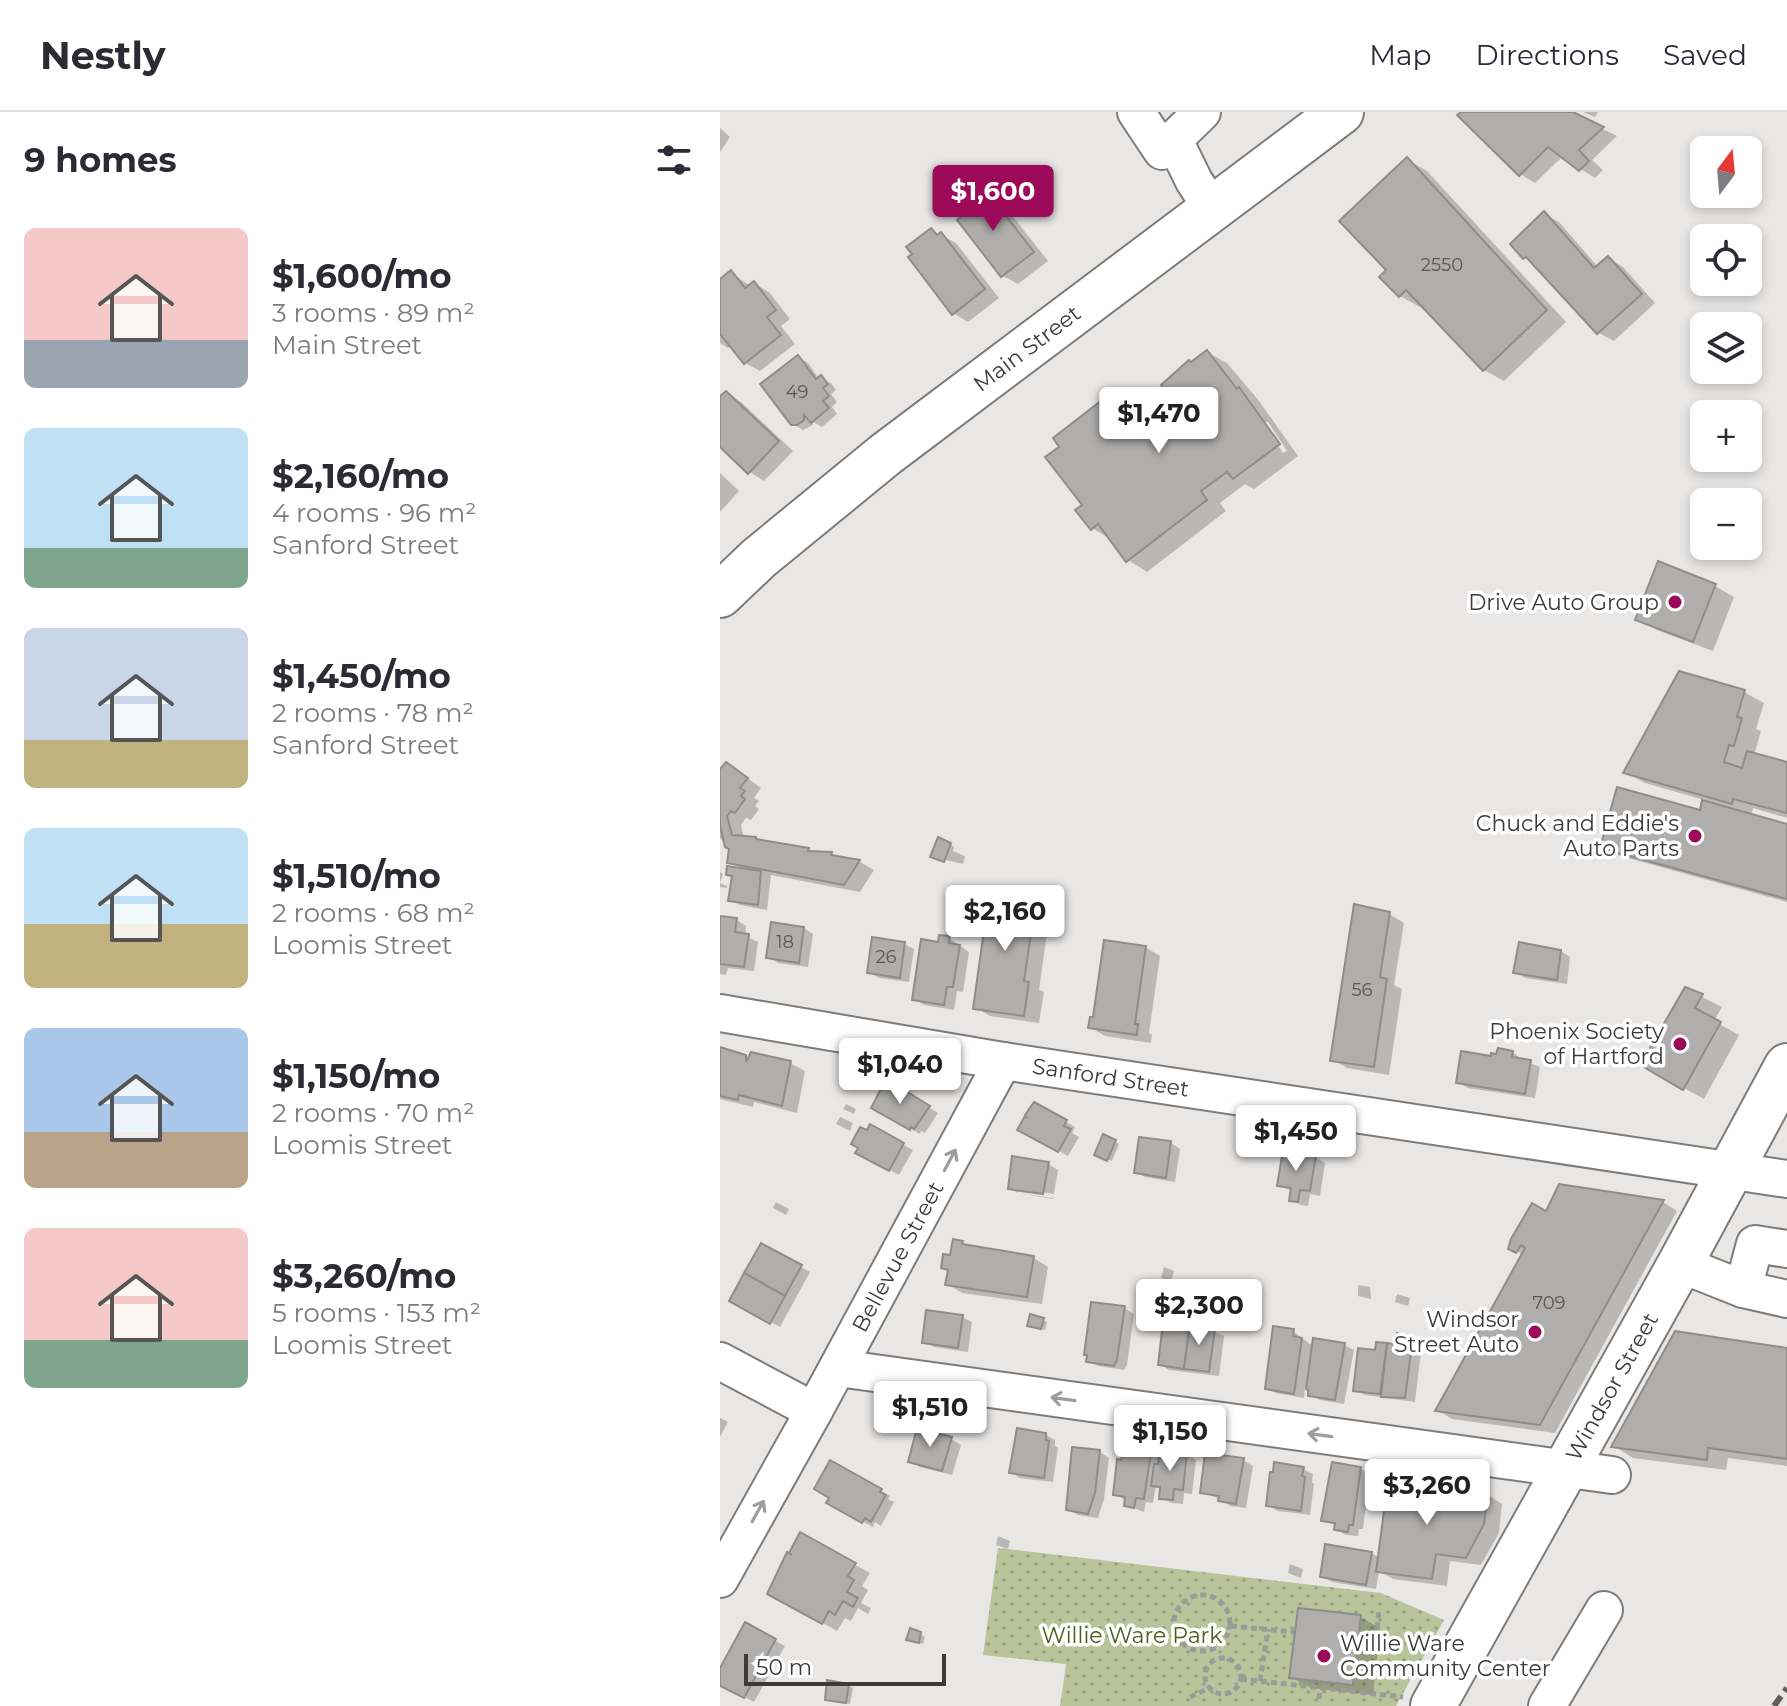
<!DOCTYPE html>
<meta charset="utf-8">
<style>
:root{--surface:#fff;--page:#f2f2f3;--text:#2b2b33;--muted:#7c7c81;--line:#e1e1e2;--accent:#9b0958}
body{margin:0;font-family:Montserrat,sans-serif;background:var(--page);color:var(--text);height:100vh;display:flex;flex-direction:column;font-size:30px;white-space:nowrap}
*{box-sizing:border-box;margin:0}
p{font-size:26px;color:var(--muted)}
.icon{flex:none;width:44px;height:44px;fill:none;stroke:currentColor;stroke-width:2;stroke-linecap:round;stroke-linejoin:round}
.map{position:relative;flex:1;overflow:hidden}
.sheet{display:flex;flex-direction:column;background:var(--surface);width:720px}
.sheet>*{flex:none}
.needle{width:52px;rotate:16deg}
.controls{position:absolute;left:970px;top:24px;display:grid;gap:16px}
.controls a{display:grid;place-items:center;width:72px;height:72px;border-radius:12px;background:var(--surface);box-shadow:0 4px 12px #0003;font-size:40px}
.scale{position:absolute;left:24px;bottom:20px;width:202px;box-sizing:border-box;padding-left:8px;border:4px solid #3c3b3a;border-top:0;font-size:22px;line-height:28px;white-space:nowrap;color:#3c3b3a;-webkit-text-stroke:6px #fff;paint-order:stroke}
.price{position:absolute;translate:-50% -68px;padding:0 18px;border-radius:8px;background:#fff;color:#222;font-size:26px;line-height:52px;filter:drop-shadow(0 2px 4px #0008)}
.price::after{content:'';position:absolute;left:50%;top:48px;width:24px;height:18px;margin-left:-12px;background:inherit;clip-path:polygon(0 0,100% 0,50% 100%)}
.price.selected{background:var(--accent);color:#fff}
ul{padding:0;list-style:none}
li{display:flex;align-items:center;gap:24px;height:200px;padding:0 24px}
li span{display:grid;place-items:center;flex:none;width:224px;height:160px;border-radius:12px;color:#555}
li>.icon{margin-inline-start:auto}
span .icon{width:96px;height:96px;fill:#fffc;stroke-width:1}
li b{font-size:34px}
h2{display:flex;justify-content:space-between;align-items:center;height:96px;padding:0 24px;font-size:34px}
header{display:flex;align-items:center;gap:48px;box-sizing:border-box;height:112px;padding:0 40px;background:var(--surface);border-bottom:2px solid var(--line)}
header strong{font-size:38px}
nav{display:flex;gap:44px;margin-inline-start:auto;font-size:28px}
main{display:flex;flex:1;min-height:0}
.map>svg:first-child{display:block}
</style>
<header>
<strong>Nestly</strong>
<nav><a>Map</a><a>Directions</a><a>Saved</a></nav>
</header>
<main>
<section class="sheet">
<h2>9 homes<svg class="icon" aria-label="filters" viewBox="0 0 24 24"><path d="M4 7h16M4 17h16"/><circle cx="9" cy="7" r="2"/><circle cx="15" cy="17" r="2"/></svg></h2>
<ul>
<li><span style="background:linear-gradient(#f6c9c9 70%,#9aa5b1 0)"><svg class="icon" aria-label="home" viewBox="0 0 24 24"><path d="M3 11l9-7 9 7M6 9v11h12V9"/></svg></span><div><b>$1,600/mo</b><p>3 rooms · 89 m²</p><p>Main Street</p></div></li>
<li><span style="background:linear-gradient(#bfe0f5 75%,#7fa58c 0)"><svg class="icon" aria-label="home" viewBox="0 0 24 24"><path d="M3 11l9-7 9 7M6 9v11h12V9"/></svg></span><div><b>$2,160/mo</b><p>4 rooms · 96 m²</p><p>Sanford Street</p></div></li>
<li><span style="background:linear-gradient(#c9d6e8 70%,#c2b280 0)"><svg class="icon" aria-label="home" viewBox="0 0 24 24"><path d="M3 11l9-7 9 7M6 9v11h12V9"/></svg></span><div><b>$1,450/mo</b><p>2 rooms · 78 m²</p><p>Sanford Street</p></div></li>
<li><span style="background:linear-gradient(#bfe0f5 60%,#c2b280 0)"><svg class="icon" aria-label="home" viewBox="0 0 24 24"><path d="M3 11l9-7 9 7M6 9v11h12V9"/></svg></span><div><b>$1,510/mo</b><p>2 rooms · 68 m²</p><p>Loomis Street</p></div></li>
<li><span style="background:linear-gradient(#a9c7e8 65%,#b9a48a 0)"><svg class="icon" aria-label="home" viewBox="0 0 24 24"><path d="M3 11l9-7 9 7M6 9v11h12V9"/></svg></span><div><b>$1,150/mo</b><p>2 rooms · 70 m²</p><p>Loomis Street</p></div></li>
<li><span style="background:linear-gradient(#f6c9c9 70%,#7fa58c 0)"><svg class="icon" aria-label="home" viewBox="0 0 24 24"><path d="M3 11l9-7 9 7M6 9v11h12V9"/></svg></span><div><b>$3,260/mo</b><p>5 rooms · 153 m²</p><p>Loomis Street</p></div></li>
</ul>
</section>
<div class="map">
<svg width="1067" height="1594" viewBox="0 0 1067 1594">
<defs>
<pattern id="grass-dots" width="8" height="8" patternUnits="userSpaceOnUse" patternTransform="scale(2)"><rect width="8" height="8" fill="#bac49b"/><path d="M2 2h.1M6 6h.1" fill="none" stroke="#98a07f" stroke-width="1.8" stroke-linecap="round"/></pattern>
</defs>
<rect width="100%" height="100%" fill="#e9e7e5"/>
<path fill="url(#grass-dots)" d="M278,1436L661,1481L724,1508L676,1594H340L346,1552L263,1543Z"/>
<g fill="#0003" fill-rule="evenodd">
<path d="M744,0H848L897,24L872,48L883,58L875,66L842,45L815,71L800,62Z"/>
<path d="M863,0H878L875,5Z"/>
<path d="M0,16L10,25L0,40Z"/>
<path d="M688,48L707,59L846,210L784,269L764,258L702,193L700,195L680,184L669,158Z"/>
<path d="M260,80L284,93L328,149L298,172L283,164Z"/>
<path d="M824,102L839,110L878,155L888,146L903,155L935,191L894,229L879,221L814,151L804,145Z"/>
<path d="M211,118L236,131L279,186L248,210L233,201Z"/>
<path d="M11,160L30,174L34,172L49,180L70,207L61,214L75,232L40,259L25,251L12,233L8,236L0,231V169Z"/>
<path d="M487,240L507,251L539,289L578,344L534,377L525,372L500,391L506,399L427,460L408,448L392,428L372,416L342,335L386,287L396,293L406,285L426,296L437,310L459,293L472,252ZM543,310H548L567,339L563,341Z"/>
<path d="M78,245L88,251L99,267L111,271L116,278L111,282L117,290L112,295L117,302L102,315L93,310V313L83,318L73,312Z"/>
<path d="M6,282L21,290L73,339L44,369L30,360L0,332V284Z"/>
<path d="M0,361L19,379L0,400Z"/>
<path d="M995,474L1014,485L993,539L937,518L918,507Z"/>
<path d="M1024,580L1044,591L1036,617L1041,619L1034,643L1067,652V706L1033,696L1031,704L1067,714V790L897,743L883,735L981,700L984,688L925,671L905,660Z"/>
<path d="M0,659L22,662L41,676L34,686L39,689L35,694L39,697L31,708L26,706L21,713L24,726L140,750L154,758L140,780L51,763L47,798L20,793L10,788L13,765L8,762L24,758L9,750L11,737L0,726Z"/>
<path d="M230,732L234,735L233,739L245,744L243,752L217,746Z"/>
<path d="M0,760L3,762L0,771L7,774V776L0,775Z"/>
<path d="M317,783L331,792L319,878L324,880L319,911L270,904L255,895Z"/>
<path d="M669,802L684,811L674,873L682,877L669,963L627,956L612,947Z"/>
<path d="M0,806L17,808L26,814L25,824L38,830L34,859L8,856L6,863L0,862Z"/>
<path d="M84,816L93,822L88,855L58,851L48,845Z"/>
<path d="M229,826L249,840L243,880L237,879L234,898L204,893L194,887L220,832Z"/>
<path d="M184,832L194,837L189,870L159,866L149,860Z"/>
<path d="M425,835L440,844L429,921L432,923L431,931L385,924L370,915Z"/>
<path d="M841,839L850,845L847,872L805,866L796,860Z"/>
<path d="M966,877L1002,895L994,909L1019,923L984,987L922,953Z"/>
<path d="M0,938L14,941L30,949L70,951L85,959L77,1001L34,990L33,995L0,987Z"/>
<path d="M779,938L793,940L802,948L820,955L815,986L748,976L738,970L778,944Z"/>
<path d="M172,973L218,1001L205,1021L201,1019L200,1022L154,995Z"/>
<path d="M126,992L136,997L134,1002L123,997Z"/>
<path d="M315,992L355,1015L352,1021L359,1025L348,1044L300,1017Z"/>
<path d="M120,1005L133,1011L130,1019L116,1012Z"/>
<path d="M151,1015L193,1038L179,1063L137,1040Z"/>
<path d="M384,1025L399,1032L392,1049L376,1042Z"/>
<path d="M421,1027L451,1031L460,1037L455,1070L425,1065L416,1060Z"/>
<path d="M595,1045L605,1051L600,1084L590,1082L588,1094L581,1093L571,1088L572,1079L559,1073Z"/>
<path d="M328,1052L338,1058L333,1087L298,1081L333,1086L334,1082L298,1077V1081L290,1076Z"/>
<path d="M840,1074L943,1090L957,1099L835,1321L732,1307L718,1298L803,1143L791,1136L827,1102Z"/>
<path d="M56,1090L69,1097L66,1103L53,1096Z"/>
<path d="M242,1131L249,1135L314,1146L328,1155L322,1192L242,1181L227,1172L230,1159L223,1155Z"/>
<path d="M42,1134L90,1160L60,1215L11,1188Z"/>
<path d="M444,1155L454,1159L451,1170L441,1166Z"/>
<path d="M638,1173L650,1175L651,1187L638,1184Z"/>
<path d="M677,1182L690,1186L688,1194L675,1190Z"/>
<path d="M404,1196L414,1202L407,1253L404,1258L378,1254L368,1249Z"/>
<path d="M242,1205L252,1210L248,1240L214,1235L204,1230Z"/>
<path d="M462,1205L480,1208L490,1213L489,1218L504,1224L499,1264L449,1258L440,1252L461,1214Z"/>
<path d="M323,1208L327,1210L325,1218L313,1215Z"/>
<path d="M573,1219L594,1235L624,1233L634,1238L624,1292L600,1288L590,1282V1278L585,1275L584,1286L556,1281L547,1276Z"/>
<path d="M692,1226L702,1231L695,1290L645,1283L635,1278L657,1241L658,1232L677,1234Z"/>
<path d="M1067,1236V1354L1008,1346L1006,1358L913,1346L894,1334Z"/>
<path d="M0,1306L8,1310L0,1325Z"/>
<path d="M326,1323L335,1328V1334L338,1336L333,1370L300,1366L291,1360Z"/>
<path d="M231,1327L241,1333L232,1363L200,1355L190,1349Z"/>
<path d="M431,1337L441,1343L466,1342L476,1348L472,1382L464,1381L463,1392L451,1391L441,1385L442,1378L436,1374L433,1391L426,1390L424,1400L406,1393L405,1388L395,1382Z"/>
<path d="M380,1340L389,1346L384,1387L378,1406L358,1403L348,1397Z"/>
<path d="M523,1348L533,1354L526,1396L510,1394L500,1387L482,1380Z"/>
<path d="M110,1351L170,1384L168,1387L174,1390L161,1414L155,1410L153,1415L109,1391L112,1385Z"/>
<path d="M583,1357L593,1362L592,1370L594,1372L590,1403L558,1399L548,1393Z"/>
<path d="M640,1357L650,1362L643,1417H639L638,1424L626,1423L616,1417L617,1414L603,1408Z"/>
<path d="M768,1383L782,1392L779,1421L761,1453L730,1449L727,1474L673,1467L659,1459L656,1477L612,1470L602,1464L651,1441L660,1446Z"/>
<path d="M81,1423L150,1461L142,1474L148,1478L141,1491L151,1496L148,1502L138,1496L131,1509L125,1506L117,1519L50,1481L59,1459Z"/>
<path d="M278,1424L290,1429L288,1437L276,1433Z"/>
<path d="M570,1452L583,1457L581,1466L568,1461Z"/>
<path d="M640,1505L660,1516L653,1583L591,1576L571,1565Z"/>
<path d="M26,1512L65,1534L34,1590L0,1572V1560Z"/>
<path d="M200,1522L205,1525L203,1532L188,1528Z"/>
<path d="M129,1574L133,1576L130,1592L107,1587Z"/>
</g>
<g fill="#b0aeac" stroke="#8f8d8b" stroke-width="2">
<path d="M741,0H853L884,15L859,38L869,49L859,59L828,35L799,64L737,3Z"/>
<path d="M687,45L827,198L763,259L686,178L679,185L659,165L666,158L619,109Z"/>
<path d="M260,78L266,85L269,82L314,140L281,165L237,108L241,105L235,97Z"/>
<path d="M824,99L874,156L888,144L922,182L877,222L806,145L803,147L790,132Z"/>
<path d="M211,116L217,123L221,120L265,177L232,203L188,145L192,142L186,135Z"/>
<path d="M11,158L25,176L34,169L56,198L47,205L61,223L24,252L0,222V167Z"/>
<path d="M487,238L517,277L519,275L560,332L513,367L507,360L481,379L487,388L406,450L378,412L371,418L355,398L362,393L325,345L339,335L333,326L386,285L392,293L406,282L430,313L456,293L441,273L469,248L471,250Z"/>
<path d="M78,243L96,267L101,263L108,272L103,276L109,284L103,289L109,296L91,311L84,303V308L77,313H71L40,272Z"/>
<path d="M6,279L59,329L28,362L0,335V284Z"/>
<path d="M938,449L996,472L973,530L915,508Z"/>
<path d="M959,559L1025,578L1017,605L1022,606L1014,634L1009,633L1004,650L1022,656L1027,639L1067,650V701L1013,687L1012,692L903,661Z"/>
<path d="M6,650L28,666L20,676L25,679L21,684L25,687L15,701L11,699L7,704L12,723L36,725V727L89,736L88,739L112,740L111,743L140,748L124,773L7,751L9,737L5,735L0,714V657Z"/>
<path d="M897,675L980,698L982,688L1067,712V787L880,736Z"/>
<path d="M218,725L231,731L224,750L210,745Z"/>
<path d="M7,754L41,759L38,793L8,789L12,764L6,763Z"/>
<path d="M280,776L317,781L304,869L309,870L304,904L253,897L269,782L279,784Z"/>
<path d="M634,792L670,800L660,865L667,867L654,955L610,949Z"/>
<path d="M0,804L17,806L15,820L29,822L24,855L0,852Z"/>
<path d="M51,810L84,815L79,851L46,846Z"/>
<path d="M219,823L230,824L229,831L240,833L233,875H227L224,893L192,888L201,827L218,830Z"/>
<path d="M152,825L185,830L180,866L147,861Z"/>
<path d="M384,828L426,834L415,912H418L417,923L368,916L370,905H373Z"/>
<path d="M799,830L841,838L837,868L793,861Z"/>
<path d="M965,875L983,882L975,896L1001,910L963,978L920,953Z"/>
<path d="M0,935L26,943V950L31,940L71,949L62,994L19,983L18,988L0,984Z"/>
<path d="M778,936L793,939L792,945L811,948L805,982L736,971L741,939L771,944V941L776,942Z"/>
<path d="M165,969L173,971L210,994L194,1017L191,1015L190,1018L151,996Z"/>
<path d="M314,990L347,1008L344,1014L351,1017L338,1040L297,1018L305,1004L307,1006L305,1003Z"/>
<path d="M150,1012L184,1031L169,1059L135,1041L138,1036L131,1032L140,1015L147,1018Z"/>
<path d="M383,1022L396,1028L387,1049L374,1043Z"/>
<path d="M419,1025L451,1029L446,1066L414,1061Z"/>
<path d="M563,1038L596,1043L590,1079L580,1078L578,1090L569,1089L571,1076L557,1074Z"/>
<path d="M292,1044L329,1050L323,1082L288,1077Z"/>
<path d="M839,1072L944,1088L820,1313L715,1299L805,1136L801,1133L796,1141L788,1137L791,1127L812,1091L826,1099Z"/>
<path d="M233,1127L243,1129L242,1132L314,1144L307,1185L225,1173L228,1158L221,1156L223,1142L230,1143Z"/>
<path d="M41,1131L82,1153L65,1184L24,1161Z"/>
<path d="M24,1161L65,1184L50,1212L9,1189Z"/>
<path d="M371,1190L405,1194L397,1248L394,1254L366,1250L367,1243H364Z"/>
<path d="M206,1198L243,1203L238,1236L202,1231Z"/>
<path d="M310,1202L324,1206L321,1217L307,1214Z"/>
<path d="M460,1203L471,1205L464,1257L438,1253L443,1210L459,1212Z"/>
<path d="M471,1205L480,1206L479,1215L495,1217L489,1260L464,1257Z"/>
<path d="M553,1214L574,1217L573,1224L582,1226L574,1282L545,1277Z"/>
<path d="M955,1219L1067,1236V1347L988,1336L987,1348L891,1335Z"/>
<path d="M677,1221L693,1224L685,1286L661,1285L667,1231L675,1232Z"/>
<path d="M593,1226L625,1231L615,1288L588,1284V1278L586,1277Z"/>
<path d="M656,1230L667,1231L660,1282L633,1279L638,1236L655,1238Z"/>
<path d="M197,1316L232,1325L222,1359L188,1350Z"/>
<path d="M297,1316L326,1321V1328L329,1329L324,1366L289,1361Z"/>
<path d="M404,1331L432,1335L424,1387L416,1386L414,1396L404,1394L405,1385L393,1383L397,1347L401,1348Z"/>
<path d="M352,1335L380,1338L375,1381L368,1402L346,1398Z"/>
<path d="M440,1336L467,1340L463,1378L454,1377L453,1388L439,1387L440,1375L431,1374L434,1352H438Z"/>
<path d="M485,1341L524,1346L516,1392L498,1389L499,1384L480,1381Z"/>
<path d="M110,1348L162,1377L160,1380L166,1383L151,1410L145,1406L142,1411L106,1391L109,1386L94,1377Z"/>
<path d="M554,1350L584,1355L582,1364L585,1365L581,1399L546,1394L550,1360H553Z"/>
<path d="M612,1350L641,1355L633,1413H629L628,1420L614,1418L615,1411L601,1409Z"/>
<path d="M668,1368L768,1381L764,1412L746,1446L716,1442L712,1467L656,1460Z"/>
<path d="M80,1420L136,1451L128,1464L134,1468L127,1480L138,1486L133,1495L123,1489L115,1503L109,1499L102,1512L47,1482L67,1440L72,1443L69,1441Z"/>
<path d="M605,1432L652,1440L646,1473L600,1465Z"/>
<path d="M578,1496L641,1503L633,1573L569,1566Z"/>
<path d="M25,1510L56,1527L24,1586L0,1574V1556Z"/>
<path d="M190,1516L201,1520L199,1531L186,1528Z"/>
<path d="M107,1568L129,1572L126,1591L105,1588Z"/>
</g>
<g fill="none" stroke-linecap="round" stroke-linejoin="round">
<defs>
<g id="minor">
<path d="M416,0L442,39L482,0"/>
<path d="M454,28L474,69L493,98"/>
<path id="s1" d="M0,901L283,949L1067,1067"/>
<path d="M960,1152L1023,1177L1067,1187"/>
<path d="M1023,1177L1035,1132L1067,1137"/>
<path d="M0,1249L94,1299"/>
<path d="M118,1256L892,1363"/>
<path id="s2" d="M0,1467L94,1299L283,949"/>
<path d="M827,1594L884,1498"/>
</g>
<g id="major">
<path id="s3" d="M0,483L39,446L166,342L621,0"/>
<path id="s4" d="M713,1594L960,1152L1067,954"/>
</g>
</defs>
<use href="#minor" stroke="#7e7c7a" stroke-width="40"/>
<use href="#major" stroke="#7e7c7a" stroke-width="48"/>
<g stroke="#9c9b99" stroke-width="5" stroke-dasharray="6 4" stroke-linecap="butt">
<circle cx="482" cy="1511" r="28"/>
<path d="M511,1514L574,1520"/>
<path d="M639,1527L656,1529L659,1498"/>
<circle cx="503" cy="1564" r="18"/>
<path d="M521,1567L683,1585"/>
<path d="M540,1569L548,1517"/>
<path d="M470,1585L489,1576"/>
<path d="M599,1587L600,1576"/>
</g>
<use href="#minor" stroke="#fff" stroke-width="36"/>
<use href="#major" stroke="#fff" stroke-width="44"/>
<path stroke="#615f5e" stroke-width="6" stroke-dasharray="12 6" stroke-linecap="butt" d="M1054,1594L1067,1576"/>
</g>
<defs><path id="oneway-shaft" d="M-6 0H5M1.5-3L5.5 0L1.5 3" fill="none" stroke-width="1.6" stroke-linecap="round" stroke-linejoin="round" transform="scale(2)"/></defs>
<g stroke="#9e9d9c">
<use href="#oneway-shaft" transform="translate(230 1048) rotate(-62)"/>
<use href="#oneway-shaft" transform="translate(343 1287) rotate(-172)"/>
<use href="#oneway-shaft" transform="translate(600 1323) rotate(-172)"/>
<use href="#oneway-shaft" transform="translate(38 1399) rotate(-61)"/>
</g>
<g fill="#9b0958" stroke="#fff" stroke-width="3">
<circle cx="955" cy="490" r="8"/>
<circle cx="975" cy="724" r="8"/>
<circle cx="960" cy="932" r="8"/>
<circle cx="815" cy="1220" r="8"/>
<circle cx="604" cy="1544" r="8"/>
</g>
<g text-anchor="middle" stroke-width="7" stroke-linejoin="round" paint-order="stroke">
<g font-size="18" fill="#595856">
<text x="722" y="159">2550</text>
<text x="77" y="286">49</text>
<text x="65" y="836">18</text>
<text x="166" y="851">26</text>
<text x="642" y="884">56</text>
<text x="829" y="1197">709</text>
</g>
<g font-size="22" fill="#3c3b3a" stroke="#fff">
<text dy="8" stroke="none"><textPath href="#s3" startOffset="394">Main Street</textPath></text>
<text dy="8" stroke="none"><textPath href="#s1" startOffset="396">Sanford Street</textPath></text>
<text dy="8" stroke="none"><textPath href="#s2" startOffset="368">Bellevue Street</textPath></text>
<text dy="8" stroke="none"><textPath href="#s4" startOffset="366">Windsor Street</textPath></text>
</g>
<g font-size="22" fill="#3c3b3a" stroke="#fff" text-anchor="end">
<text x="939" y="498">Drive Auto Group</text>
<text x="959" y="719">Chuck and Eddie's<tspan x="959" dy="25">Auto Parts</tspan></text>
<text x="944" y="927">Phoenix Society<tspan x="944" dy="25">of Hartford</tspan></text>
<text x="799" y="1215">Windsor<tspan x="799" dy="25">Street Auto</tspan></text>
<text x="620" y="1539" text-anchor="start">Willie Ware<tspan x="620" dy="25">Community Center</tspan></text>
</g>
<g font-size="22" fill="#505c1b" stroke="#fff">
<text x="412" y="1531">Willie Ware Park</text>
</g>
</g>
</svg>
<div class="controls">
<a><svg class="needle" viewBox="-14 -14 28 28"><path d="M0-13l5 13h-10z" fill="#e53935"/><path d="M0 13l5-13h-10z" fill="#7c7c81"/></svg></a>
<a><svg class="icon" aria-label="locate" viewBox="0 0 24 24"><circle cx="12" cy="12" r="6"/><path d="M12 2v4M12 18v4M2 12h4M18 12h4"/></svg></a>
<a><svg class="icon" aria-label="layers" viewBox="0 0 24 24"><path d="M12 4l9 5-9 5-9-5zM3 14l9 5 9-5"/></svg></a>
<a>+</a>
<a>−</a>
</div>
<div class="scale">50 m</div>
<b class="price selected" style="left:273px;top:121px">$1,600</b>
<b class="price" style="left:439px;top:343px">$1,470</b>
<b class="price" style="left:285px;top:841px">$2,160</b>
<b class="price" style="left:180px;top:994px">$1,040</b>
<b class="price" style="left:576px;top:1061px">$1,450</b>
<b class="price" style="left:479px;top:1235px">$2,300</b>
<b class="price" style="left:210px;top:1337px">$1,510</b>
<b class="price" style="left:450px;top:1361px">$1,150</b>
<b class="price" style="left:707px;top:1415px">$3,260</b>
</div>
</main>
